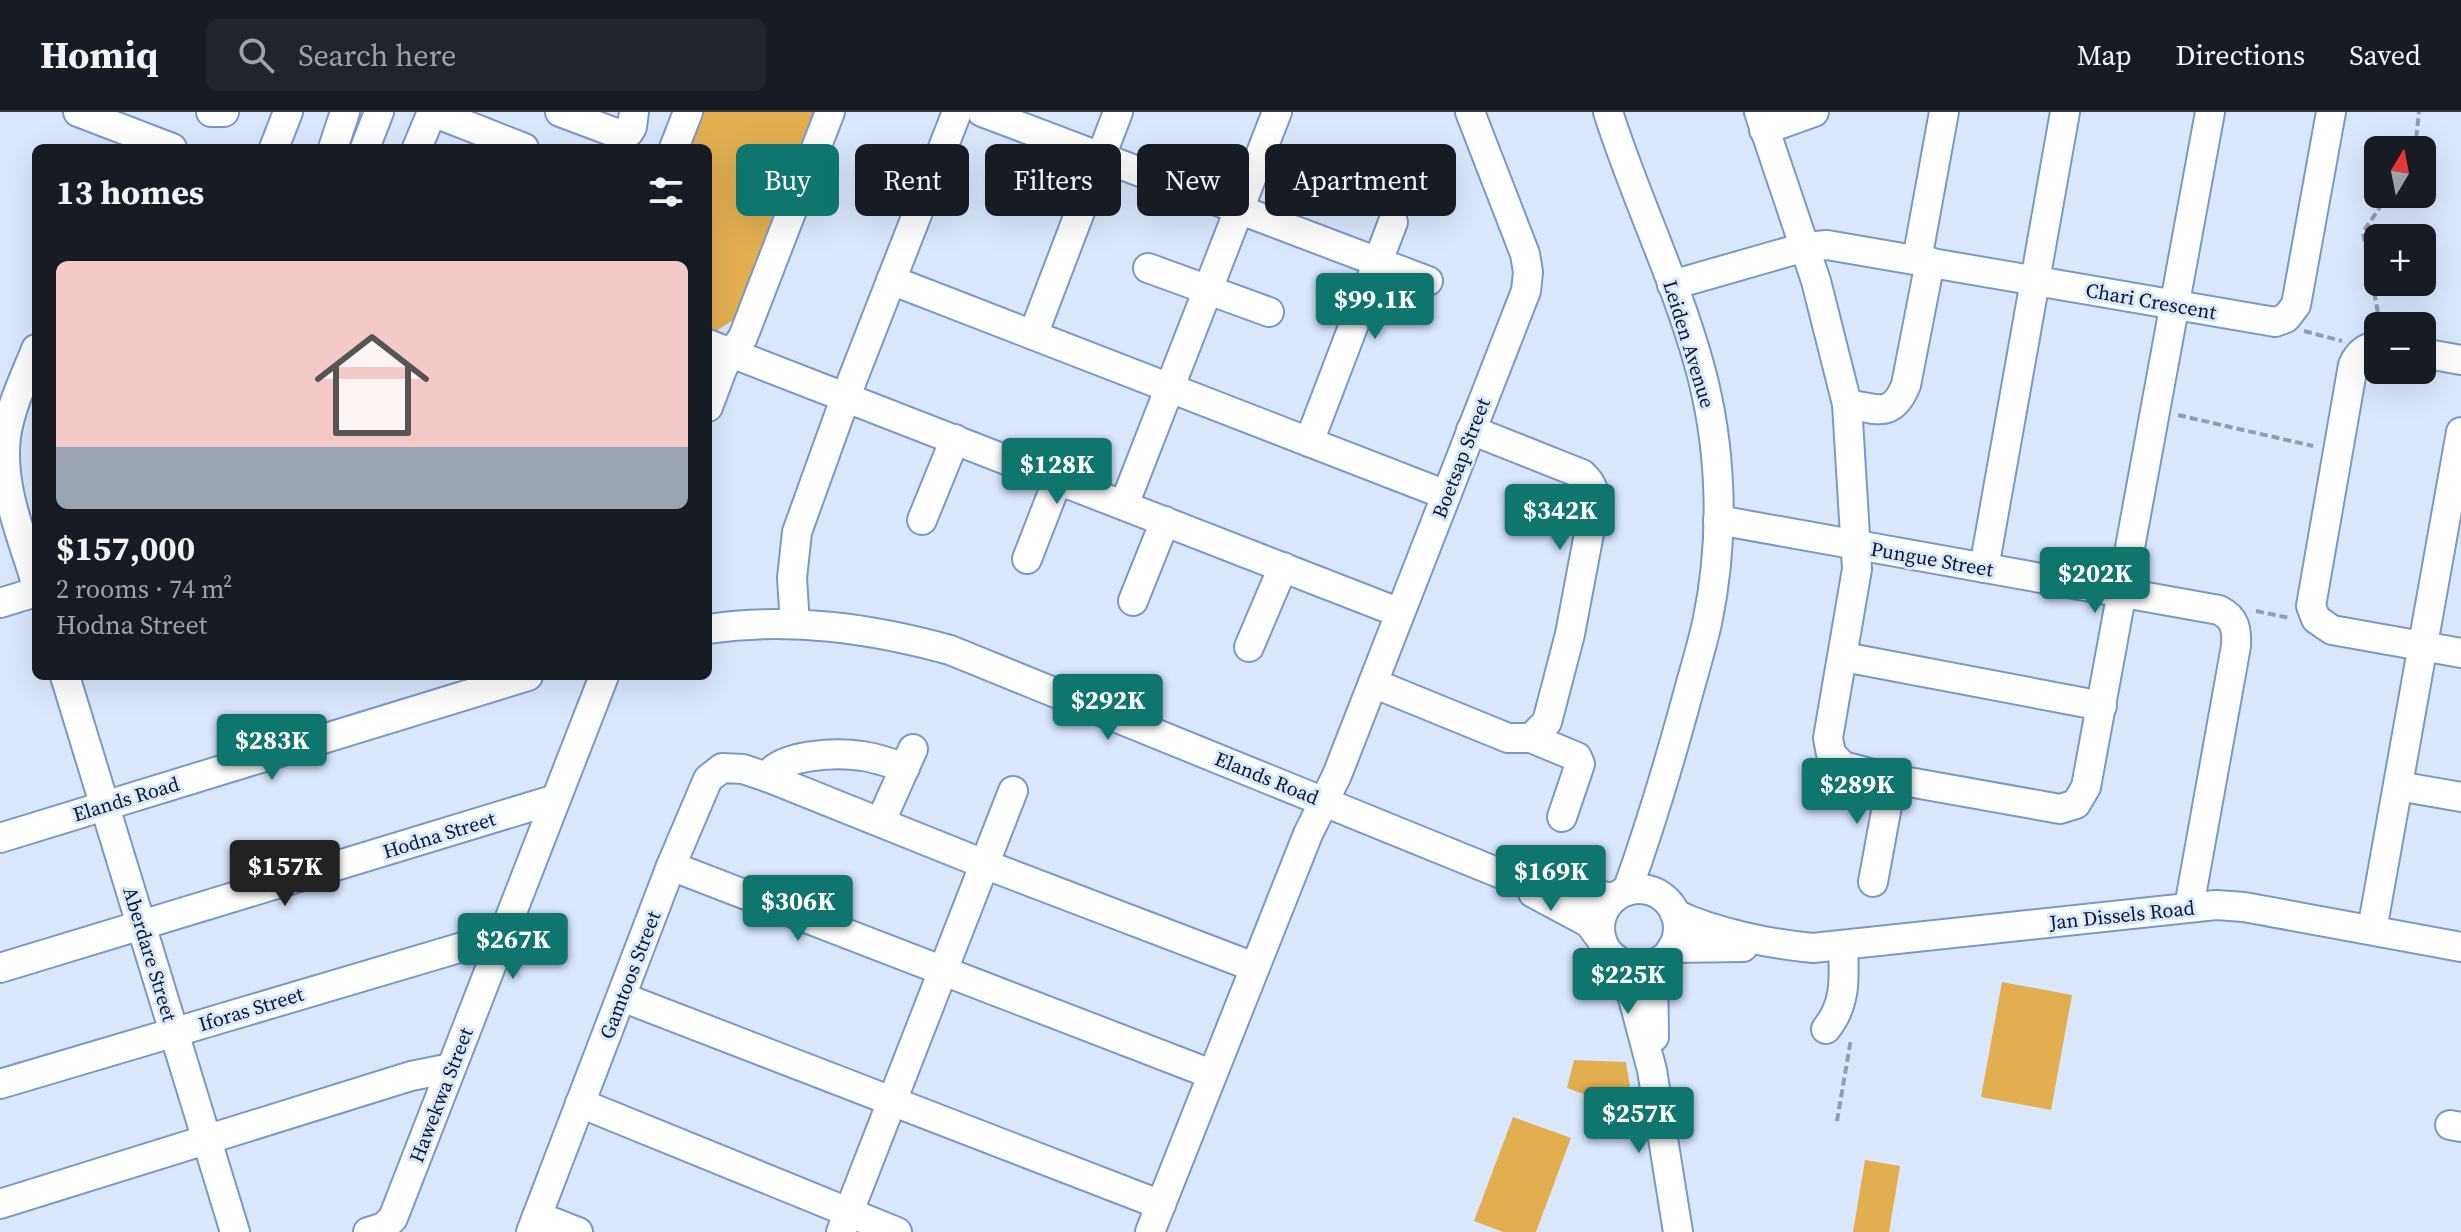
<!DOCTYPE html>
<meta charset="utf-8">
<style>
:root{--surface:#171b24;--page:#20242c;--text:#f1f3f6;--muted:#9ea1a6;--line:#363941;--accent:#0f766e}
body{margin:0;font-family:"Source Serif 4",serif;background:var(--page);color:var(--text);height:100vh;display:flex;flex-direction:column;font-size:30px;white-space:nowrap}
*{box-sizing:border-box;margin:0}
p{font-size:26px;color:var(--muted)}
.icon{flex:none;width:44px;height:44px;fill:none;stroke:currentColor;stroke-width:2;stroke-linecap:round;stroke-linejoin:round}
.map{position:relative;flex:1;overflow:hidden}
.sheet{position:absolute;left:32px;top:32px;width:680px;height:536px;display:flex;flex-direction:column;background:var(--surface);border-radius:12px;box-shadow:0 8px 32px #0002}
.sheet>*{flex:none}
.banner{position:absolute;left:736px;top:32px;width:760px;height:72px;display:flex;gap:16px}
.needle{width:52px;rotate:10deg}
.tools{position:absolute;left:2364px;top:24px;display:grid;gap:16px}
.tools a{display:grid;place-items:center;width:72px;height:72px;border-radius:12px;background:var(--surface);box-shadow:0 8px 32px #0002;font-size:40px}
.price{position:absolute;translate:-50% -68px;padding:0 18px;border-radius:8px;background:var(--accent);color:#fff;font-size:26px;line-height:52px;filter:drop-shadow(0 2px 4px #0008)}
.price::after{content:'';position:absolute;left:50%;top:48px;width:24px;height:18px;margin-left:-12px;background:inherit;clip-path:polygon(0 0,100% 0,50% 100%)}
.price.selected{background:#222;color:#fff}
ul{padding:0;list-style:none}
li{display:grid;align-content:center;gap:16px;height:424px;padding:0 24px}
li span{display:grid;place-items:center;height:248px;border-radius:12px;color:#555}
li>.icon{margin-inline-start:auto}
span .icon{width:144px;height:144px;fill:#fffc;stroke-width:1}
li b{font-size:34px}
h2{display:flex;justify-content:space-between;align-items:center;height:96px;padding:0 24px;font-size:34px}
.tag{padding:0 28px;border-radius:12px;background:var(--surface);box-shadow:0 8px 32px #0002;font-size:28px;line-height:72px}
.tag.selected{background:var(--accent);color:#fff}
header{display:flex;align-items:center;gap:48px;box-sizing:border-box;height:112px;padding:0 40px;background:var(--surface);border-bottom:2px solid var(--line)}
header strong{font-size:38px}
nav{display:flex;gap:44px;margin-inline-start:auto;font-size:28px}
.search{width:560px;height:72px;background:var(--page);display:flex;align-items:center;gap:20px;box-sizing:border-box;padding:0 28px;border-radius:12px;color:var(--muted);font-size:30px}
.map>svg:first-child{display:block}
</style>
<header>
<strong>Homiq</strong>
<div class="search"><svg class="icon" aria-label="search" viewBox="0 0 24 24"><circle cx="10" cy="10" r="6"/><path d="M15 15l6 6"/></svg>Search here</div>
<nav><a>Map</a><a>Directions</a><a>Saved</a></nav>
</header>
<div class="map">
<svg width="2461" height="1120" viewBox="0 0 2461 1120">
<rect width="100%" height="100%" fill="#dae8fd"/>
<g fill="#e2ae50">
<path d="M702,0H818L738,205L716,219L708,217V36H688Z"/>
<path d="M2002,870L2072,883L2051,998L1981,985Z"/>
<path d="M1574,948L1626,950L1636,1013L1589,1018V984L1567,976Z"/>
<path d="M1513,1005L1571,1026L1536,1120H1503L1474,1109Z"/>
<path d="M1865,1048L1900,1054L1889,1120H1853Z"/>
</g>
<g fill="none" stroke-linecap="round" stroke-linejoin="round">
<defs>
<g id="minor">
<path d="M78,0L172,36"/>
<path d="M211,0H224"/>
<path d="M433,0L524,36"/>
<path d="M560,0L616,21L629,20L632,15L634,0"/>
<path d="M982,0L1428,169"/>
<path d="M1608,0C1635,85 1675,166 1699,252C1722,334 1725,427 1707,511C1701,538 1692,566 1685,593C1668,655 1649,718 1627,779"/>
<path d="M1759,0L1816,169L1847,292L1857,457L1828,626L1831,642L1843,654L1892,667L2060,697L2076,692L2086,675L2210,0"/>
<path d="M1764,18L1814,0"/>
<path d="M274,36L288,0"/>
<path d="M333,36L345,0"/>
<path d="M365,36L379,0"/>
<path d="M417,36L432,0"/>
<path d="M674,36L688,0"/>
<path d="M1917,148L1944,0"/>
<path d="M1148,156L1269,200"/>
<path d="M891,168L1446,383"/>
<path d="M1672,173L1805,135L1827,133L2275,210L2286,206L2296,193L2331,0"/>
<path d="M1033,223L1118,0"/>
<path d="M708,232L1400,501"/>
<path d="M2378,234C2366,235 2358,242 2353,253L2311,494L2316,507L2332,518L2461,541"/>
<path d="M36,237C25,265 10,295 6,325C0,375 22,424 36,471"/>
<path d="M2422,241L2461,248"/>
<path d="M1847,292C1877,297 1892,307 1906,273L1930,150"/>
<path d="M708,295L723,255L743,225L830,0"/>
<path d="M1471,318L1582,362C1593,372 1595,380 1594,395L1570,522L1547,610L1531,626"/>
<path d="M1309,330L1393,110"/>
<path d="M1124,393L1277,0"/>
<path d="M922,408L955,327"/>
<path d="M1718,408L2219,498C2235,506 2237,517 2236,534L2189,795"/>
<path d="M1027,447L1058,367"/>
<path d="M1984,456L2065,0"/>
<path d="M1133,489L1165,409"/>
<path d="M0,491L36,480"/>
<path d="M795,512L792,466L797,420L846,284L957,0"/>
<path d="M708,517C790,505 870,516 950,538L1499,761L1558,776L1614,786"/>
<path d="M1249,535L1283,455"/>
<path d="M1844,545L2102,594"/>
<path d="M65,564L235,1120"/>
<path d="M1373,571L1508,626H1531L1577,645L1580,652L1562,705"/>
<path d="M767,665C780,642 838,640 862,644C877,646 891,651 905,656"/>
<path d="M2398,674L2461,685"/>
<path d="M881,709L913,637"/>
<path d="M0,726L528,564"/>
<path d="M671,754L1211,962"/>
<path d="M1873,770L1892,667"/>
<circle cx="1639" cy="816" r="39"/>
<path d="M1533,781L1589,811L1601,827"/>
<path d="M1675,802C1715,821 1770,832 1813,836L2216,793L2244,795L2461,835"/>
<path d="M2372,818L2461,320"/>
<path d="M1672,836L1743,835"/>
<path d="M1616,847L1633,886L1652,958L1678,1120"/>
<path d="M1653,852L1654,925"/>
<path d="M0,856L556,687"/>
<path d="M622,885L1161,1093"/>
<path d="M1826,917C1847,891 1844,865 1843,833"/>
<path d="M0,972L503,823"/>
<path d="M580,991L897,1120"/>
<path d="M2450,1013L2461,1015"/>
<path d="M0,1092L411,964L451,956"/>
<path d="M537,1104L578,1120"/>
<path d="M368,1120L384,1115L393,1106L604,564"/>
<path d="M531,1120L671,754L708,667L722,656L743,657L767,665L984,752L1254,855"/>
<path d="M841,1120L1013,679"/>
<path d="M1150,1120L1308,722L1337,663L1526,179L1528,160L1525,142L1470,0"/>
</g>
</defs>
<use href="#minor" stroke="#7a99cb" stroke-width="32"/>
<g stroke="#909eb2" stroke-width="4" stroke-dasharray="8 4" stroke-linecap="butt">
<path d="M2415,38L2419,0"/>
<path d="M2380,212L2363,120L2389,82"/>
<path d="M2304,219L2342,229"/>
<path d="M2178,303L2313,334"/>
<path d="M2256,499L2290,506"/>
<path d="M1837,1009L1851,927"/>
</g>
<use href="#minor" stroke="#fff" stroke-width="28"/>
</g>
<g text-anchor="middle" stroke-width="6" stroke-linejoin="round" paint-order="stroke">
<g font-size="20" fill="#0b172a" stroke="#dae8fd">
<text transform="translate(2151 189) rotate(10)" y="7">Chari Crescent</text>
<text transform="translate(1689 232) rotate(73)" y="7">Leiden Avenue</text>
<text transform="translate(1461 346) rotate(-69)" y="7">Boetsap Street</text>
<text transform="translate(1932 447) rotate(10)" y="7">Pungue Street</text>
<text transform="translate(1267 666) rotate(22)" y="7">Elands Road</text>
<text transform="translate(126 687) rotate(-17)" y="7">Elands Road</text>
<text transform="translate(439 723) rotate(-17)" y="7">Hodna Street</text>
<text transform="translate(2122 803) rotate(-6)" y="7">Jan Dissels Road</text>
<text transform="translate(150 842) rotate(73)" y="7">Aberdare Street</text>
<text transform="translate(630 863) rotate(-69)" y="7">Gamtoos Street</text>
<text transform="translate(251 897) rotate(-17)" y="7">Iforas Street</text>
<text transform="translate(441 983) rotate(-69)" y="7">Hawekwa Street</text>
</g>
</g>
</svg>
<div class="tools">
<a><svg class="needle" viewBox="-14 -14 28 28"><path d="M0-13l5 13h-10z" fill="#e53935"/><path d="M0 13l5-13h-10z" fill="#9ea1a6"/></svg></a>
<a>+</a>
<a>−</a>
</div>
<b class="price" style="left:1375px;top:229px">$99.1K</b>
<b class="price" style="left:1057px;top:394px">$128K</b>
<b class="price" style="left:1560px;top:440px">$342K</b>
<b class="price" style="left:2095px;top:503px">$202K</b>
<b class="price" style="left:1108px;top:630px">$292K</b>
<b class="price" style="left:272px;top:670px">$283K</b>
<b class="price" style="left:1857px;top:714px">$289K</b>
<b class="price selected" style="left:285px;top:796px">$157K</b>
<b class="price" style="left:1551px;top:801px">$169K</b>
<b class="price" style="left:798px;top:831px">$306K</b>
<b class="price" style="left:513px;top:869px">$267K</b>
<b class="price" style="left:1628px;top:904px">$225K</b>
<b class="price" style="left:1639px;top:1043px">$257K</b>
<div class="banner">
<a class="tag selected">Buy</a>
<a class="tag">Rent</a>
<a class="tag">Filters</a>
<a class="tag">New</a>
<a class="tag">Apartment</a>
</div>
<section class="sheet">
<h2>13 homes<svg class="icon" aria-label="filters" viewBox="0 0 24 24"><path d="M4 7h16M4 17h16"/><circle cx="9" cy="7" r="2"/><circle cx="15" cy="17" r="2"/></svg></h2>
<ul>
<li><span style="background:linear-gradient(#f6c9c9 75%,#9aa5b1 0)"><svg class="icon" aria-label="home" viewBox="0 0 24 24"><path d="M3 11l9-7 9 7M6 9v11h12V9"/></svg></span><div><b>$157,000</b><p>2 rooms · 74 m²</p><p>Hodna Street</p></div></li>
</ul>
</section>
</div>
